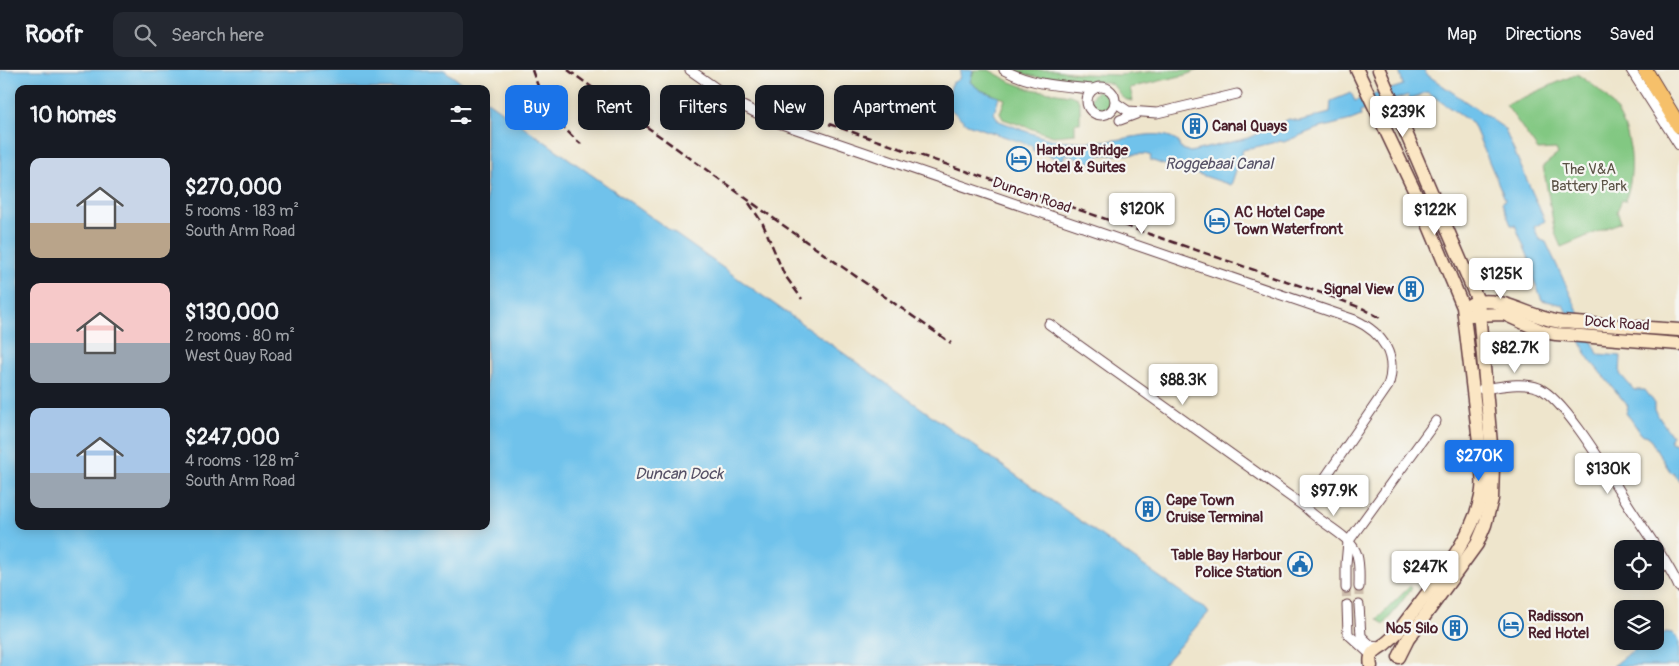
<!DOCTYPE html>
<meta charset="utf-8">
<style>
:root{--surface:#171b24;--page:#242831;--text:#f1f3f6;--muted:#9ea1a6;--line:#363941;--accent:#1a73e8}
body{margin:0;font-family:Pangolin,sans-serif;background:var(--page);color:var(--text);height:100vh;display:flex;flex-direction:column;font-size:19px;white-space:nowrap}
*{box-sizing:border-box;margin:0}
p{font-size:16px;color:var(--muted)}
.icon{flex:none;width:28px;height:28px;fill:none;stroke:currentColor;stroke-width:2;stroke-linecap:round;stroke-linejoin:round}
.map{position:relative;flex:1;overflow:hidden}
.drawer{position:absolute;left:15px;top:15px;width:475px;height:445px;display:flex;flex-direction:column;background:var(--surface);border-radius:10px;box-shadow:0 2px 12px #0003}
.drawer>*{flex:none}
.banner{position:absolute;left:505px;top:15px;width:475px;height:45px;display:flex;gap:10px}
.controls{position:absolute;left:1614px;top:470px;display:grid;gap:10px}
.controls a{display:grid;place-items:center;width:50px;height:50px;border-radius:10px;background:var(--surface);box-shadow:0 2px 12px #0003;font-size:25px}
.price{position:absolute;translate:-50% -42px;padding:0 11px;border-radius:5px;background:#fff;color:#222;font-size:16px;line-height:32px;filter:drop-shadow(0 1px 2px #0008)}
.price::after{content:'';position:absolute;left:50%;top:30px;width:15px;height:11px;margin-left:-8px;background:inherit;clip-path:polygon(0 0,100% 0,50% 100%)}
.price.current{background:var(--accent);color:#fff}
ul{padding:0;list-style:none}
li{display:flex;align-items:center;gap:15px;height:125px;padding:0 15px}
li span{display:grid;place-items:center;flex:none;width:140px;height:100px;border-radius:10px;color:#555}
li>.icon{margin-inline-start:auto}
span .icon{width:60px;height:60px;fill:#fffc;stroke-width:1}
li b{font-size:21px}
h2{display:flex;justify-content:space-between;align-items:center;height:60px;padding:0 15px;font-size:21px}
.chip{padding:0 18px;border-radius:10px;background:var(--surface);box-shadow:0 2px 12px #0003;font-size:18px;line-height:45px}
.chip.current{background:var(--accent);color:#fff}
header{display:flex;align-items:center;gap:30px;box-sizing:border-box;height:70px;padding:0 25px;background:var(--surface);border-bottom:1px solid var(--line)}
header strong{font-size:24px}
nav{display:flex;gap:28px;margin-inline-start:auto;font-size:18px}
.search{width:350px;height:45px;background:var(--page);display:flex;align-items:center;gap:12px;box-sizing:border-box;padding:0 18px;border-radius:10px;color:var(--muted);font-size:19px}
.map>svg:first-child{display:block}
</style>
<header>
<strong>Roofr</strong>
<div class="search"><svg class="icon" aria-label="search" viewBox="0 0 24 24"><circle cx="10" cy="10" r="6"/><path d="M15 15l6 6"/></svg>Search here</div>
<nav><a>Map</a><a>Directions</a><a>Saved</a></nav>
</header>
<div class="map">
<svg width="1679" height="596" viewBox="0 0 1679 596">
<rect width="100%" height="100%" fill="#f6f6f2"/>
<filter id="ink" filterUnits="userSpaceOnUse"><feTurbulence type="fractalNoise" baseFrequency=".02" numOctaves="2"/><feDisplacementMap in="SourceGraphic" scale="10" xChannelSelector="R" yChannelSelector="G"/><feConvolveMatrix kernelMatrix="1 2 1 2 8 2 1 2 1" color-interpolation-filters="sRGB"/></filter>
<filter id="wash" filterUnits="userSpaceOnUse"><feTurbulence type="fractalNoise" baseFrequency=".0096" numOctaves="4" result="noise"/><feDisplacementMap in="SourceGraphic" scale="20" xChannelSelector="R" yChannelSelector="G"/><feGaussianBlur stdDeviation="1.12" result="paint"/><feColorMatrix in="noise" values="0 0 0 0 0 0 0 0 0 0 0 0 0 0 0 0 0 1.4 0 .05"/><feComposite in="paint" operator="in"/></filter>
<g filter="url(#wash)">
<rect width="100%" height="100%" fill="#eee5cc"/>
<g fill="#82c882" stroke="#667456">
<path d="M974,0H989L1011,12L1030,19L1070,25L1077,28L1080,34V53H1075V64L1053,66L1003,49L1000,43L1005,29L980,20L970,12Z"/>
<path d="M1009,0H1055L1086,4L1119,5L1166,0H1199L1185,5L1130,18L1133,31C1117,31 1120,15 1106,12C1098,11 1090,15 1083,14C1057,12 1034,7 1009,0Z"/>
<path d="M1577,4C1584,9 1592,14 1599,20C1630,47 1639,93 1625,131L1622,130L1617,141L1621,152L1561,177L1555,163L1543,96L1558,84L1556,79L1538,80L1506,35Z"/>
<circle cx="1101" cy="31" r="10"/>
<path d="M1410,516L1412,518L1384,555L1377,549Z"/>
</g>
<g fill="#70c2eb" stroke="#5d708b">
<path d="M0,0H444L470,19H19V456H486V30L1209,542L1162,596H0Z"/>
<path d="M961,0H973L970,12L980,20L999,27L994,43L999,51C1016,57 1033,65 1050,69C1065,72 1101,72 1115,70C1136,67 1161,59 1178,71L1180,78L1190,82L1248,68L1289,49L1299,51L1330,43L1331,31L1351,23L1355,31L1403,15L1399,0H1425L1426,4L1504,58L1545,151L1534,157L1539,169L1546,172L1598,284L1621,286L1620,304L1634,320H1645L1654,332V340L1672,366L1670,368L1671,372L1676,374L1679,371V412L1673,402L1671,403L1648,366L1641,364L1626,342L1628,336L1589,289L1563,235L1542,230L1533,208L1535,203L1515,155H1511L1502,133L1505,129L1473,54L1427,22L1410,29L1408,25L1360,42L1361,46L1351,50L1316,59L1284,72L1280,71L1243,80L1231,115L1186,100L1185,102L1150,90L1151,86L1145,84L1099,85L1096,94L1065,84L1063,90L1032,80L1033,76L967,54L946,35L952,13L959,9Z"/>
<path d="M1666,562L1672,563L1679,570V596H1613C1625,588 1640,571 1655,571V568Z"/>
</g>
</g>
<g filter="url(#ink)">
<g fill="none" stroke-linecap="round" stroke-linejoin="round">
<g stroke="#cdbdac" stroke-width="9" stroke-dasharray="9 4.5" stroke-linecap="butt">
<path d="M1359,517V535"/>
<path d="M1346,518L1347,535"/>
</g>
<defs>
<g id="street">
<path d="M690,0L737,33L770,50L1355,250C1383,263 1398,286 1388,316L1305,437"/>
<path d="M1004,0C1031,15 1062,16 1092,19"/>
<path d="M1631,0L1679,75"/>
<circle cx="1101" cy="31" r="14"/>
<path d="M1116,33L1128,41L1157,43L1237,24"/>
<path d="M1120,50L1136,44"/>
<path d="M1049,254L1305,437C1319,453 1351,465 1357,485C1360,495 1359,507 1359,517"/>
<path d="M1482,319C1499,317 1522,311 1539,318C1567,331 1612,410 1631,439C1647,464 1666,489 1679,517"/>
<path d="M1348,472L1436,351"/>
<path d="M1346,518V494L1348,472"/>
<path d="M1347,535L1348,564L1371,585"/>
<path d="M1359,535L1361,566L1370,575L1379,576"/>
</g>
<g id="secondary">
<path d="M1357,0L1414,120L1463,237L1482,397C1482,405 1483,413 1482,420C1476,469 1426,523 1398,562C1394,566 1390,570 1385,574C1376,580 1368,583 1371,596"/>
<path d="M1379,0L1478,231L1493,396L1492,429L1485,455L1477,474L1408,569L1399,587"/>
<path d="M1471,234C1499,223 1532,249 1561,252L1679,260"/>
<path d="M1471,245L1504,244L1544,262L1556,264L1679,274"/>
</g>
<path id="primary" d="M1645,0L1679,56"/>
</defs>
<use href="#street" stroke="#633d43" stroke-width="11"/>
<use href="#secondary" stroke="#633d43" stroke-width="15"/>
<use href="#primary" stroke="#633d43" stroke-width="16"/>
<use href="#street" stroke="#fff" stroke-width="9"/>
<use href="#secondary" stroke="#fbe6c4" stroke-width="12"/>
<use href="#primary" stroke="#f6c06b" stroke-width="14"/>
<g stroke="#4a1f2b" stroke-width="2.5" stroke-dasharray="8 4" stroke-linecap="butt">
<path d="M532,0C543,32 555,52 581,74"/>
<path d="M568,0L794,163L951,273"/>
<path d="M829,54L1330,226L1364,239L1382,249"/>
<path d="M749,133L763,154L784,204L802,229"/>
</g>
</g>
</g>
<defs>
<symbol id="building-ring" viewBox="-11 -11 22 22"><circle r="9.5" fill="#f6f6f2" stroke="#1f6fb2" stroke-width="1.5"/><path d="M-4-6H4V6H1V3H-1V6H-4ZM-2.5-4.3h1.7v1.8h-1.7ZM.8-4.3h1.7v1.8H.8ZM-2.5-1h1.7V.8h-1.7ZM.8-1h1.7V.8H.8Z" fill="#1f6fb2"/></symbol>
<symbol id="hotel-ring" viewBox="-11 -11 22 22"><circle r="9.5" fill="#f6f6f2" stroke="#1f6fb2" stroke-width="1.5"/><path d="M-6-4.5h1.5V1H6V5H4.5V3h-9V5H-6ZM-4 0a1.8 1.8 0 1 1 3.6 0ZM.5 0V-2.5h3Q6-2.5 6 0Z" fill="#1f6fb2"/></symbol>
<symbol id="civic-ring" viewBox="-11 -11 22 22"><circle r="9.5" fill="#f6f6f2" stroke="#1f6fb2" stroke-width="1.5"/><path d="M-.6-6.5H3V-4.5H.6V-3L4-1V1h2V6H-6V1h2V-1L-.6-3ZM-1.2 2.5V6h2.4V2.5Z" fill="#1f6fb2"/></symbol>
</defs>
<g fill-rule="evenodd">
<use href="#building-ring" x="1181" y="42" width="28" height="28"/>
<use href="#hotel-ring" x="1005" y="75" width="28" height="28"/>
<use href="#hotel-ring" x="1203" y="137" width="28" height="28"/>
<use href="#building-ring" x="1397" y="205" width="28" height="28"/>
<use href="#building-ring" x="1134" y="425" width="28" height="28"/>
<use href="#civic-ring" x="1286" y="480" width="28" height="28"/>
<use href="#hotel-ring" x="1497" y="541" width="28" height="28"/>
<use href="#building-ring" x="1441" y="544" width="28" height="28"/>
</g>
<g text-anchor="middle" stroke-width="4.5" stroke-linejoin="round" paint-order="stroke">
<g font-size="15" font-weight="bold" fill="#4a1f2b" stroke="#f6f6f2" text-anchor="start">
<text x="1212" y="61">Canal Quays</text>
<text x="1036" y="85">Harbour Bridge<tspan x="1036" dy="17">Hotel &amp; Suites</tspan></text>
<text x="1234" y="147">AC Hotel Cape<tspan x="1234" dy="17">Town Waterfront</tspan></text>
<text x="1394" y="224" text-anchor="end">Signal View</text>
<text x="1166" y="435">Cape Town<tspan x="1166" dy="17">Cruise Terminal</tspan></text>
<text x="1282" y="490" text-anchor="end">Table Bay Harbour<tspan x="1282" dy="17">Police Station</tspan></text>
<text x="1528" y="551">Radisson<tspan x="1528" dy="17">Red Hotel</tspan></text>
<text x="1438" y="563" text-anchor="end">No5 Silo</text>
</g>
<g font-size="15" fill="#5b5245" stroke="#f6f6f2">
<text x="1589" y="104">The V&amp;A<tspan x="1589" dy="17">Battery Park</tspan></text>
</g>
<g font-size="15" fill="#4a1f2b" stroke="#f6f6f2">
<text transform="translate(1032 125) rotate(19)" y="5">Duncan Road</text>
<text transform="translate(1617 253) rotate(4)" y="5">Dock Road</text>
</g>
<g font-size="16" font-style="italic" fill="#555065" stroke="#f6f6f2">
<text x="1219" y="99">Roggebaai Canal</text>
<text x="679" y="409">Duncan Dock</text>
</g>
</g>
</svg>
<div class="controls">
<a><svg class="icon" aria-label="locate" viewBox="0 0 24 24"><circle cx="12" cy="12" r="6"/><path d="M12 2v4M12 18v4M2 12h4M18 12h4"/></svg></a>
<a><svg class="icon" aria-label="layers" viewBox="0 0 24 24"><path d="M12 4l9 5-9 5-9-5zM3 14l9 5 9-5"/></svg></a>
</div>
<b class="price" style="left:1403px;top:68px">$239K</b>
<b class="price" style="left:1142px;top:165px">$120K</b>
<b class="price" style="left:1435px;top:166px">$122K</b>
<b class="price" style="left:1501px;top:230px">$125K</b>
<b class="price" style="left:1515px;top:304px">$82.7K</b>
<b class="price" style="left:1183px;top:336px">$88.3K</b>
<b class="price current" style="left:1479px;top:412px">$270K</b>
<b class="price" style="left:1608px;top:425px">$130K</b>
<b class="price" style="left:1334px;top:447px">$97.9K</b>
<b class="price" style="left:1425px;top:523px">$247K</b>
<div class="banner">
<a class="chip current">Buy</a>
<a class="chip">Rent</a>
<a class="chip">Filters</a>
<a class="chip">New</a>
<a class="chip">Apartment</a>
</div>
<section class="drawer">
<h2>10 homes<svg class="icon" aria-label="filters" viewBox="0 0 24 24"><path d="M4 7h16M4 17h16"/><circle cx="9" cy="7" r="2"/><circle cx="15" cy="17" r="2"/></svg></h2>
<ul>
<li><span style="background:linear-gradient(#c9d6e8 65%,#b9a48a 0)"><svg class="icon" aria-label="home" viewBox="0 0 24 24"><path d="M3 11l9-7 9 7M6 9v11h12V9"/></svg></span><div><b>$270,000</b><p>5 rooms · 183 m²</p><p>South Arm Road</p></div></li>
<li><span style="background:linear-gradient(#f6c9c9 60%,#9aa5b1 0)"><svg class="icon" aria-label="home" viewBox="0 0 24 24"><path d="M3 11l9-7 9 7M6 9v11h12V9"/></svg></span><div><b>$130,000</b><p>2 rooms · 80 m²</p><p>West Quay Road</p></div></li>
<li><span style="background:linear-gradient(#a9c7e8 65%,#9aa5b1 0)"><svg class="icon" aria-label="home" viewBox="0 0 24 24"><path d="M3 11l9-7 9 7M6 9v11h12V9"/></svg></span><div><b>$247,000</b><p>4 rooms · 128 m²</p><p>South Arm Road</p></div></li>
</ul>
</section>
</div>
